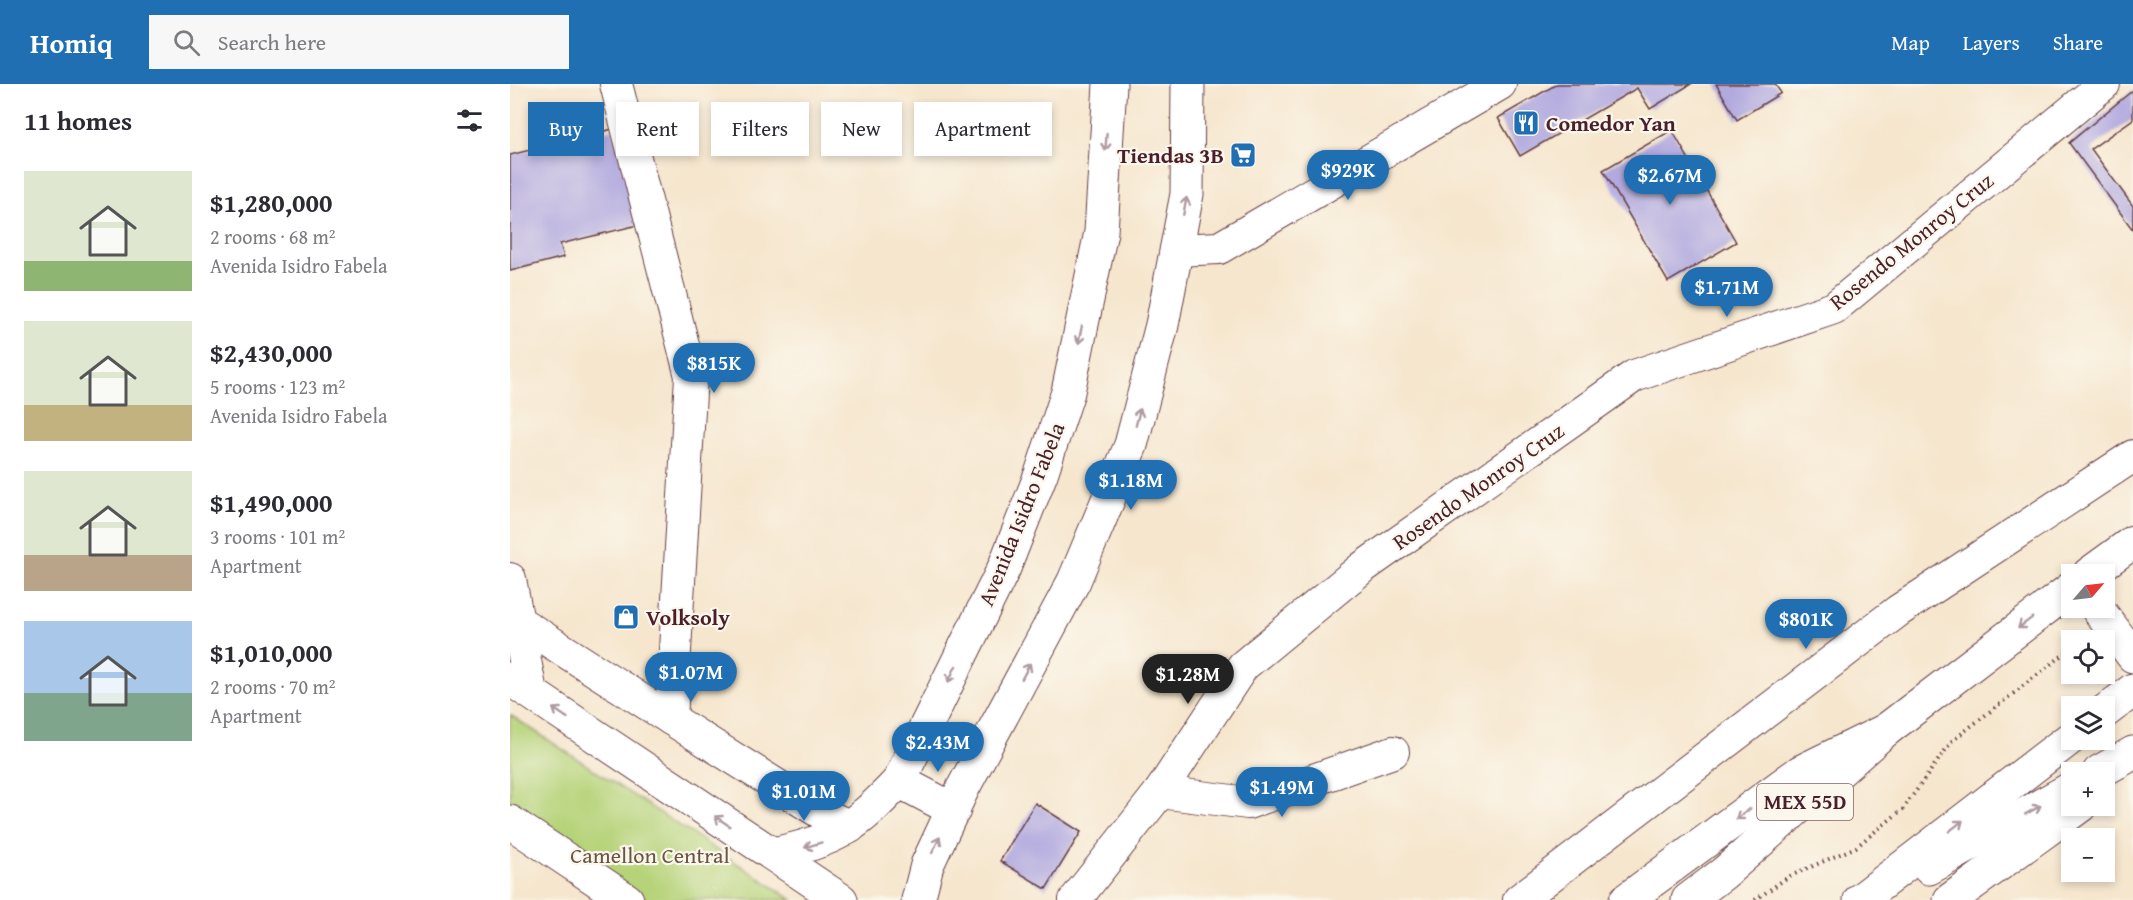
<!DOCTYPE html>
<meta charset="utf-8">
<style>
:root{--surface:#fff;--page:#f7f7f7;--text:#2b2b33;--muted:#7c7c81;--accent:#1f6fb2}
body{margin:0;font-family:"Gentium Book Plus",serif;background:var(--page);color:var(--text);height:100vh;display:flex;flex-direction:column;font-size:22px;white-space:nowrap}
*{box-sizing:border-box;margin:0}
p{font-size:20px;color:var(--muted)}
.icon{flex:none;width:33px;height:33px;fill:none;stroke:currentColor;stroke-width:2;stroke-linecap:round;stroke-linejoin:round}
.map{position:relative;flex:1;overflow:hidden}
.details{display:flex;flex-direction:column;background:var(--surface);width:510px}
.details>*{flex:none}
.banner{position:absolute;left:18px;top:18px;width:570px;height:54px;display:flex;gap:12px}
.needle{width:39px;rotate:62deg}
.controls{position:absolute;left:1551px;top:480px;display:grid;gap:12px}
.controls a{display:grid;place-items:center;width:54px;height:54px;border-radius:0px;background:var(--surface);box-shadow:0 3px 9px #0003;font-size:30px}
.price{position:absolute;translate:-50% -51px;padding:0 14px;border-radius:21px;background:var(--accent);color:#fff;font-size:20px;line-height:39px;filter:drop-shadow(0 2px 3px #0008)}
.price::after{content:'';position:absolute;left:50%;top:36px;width:18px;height:14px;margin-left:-9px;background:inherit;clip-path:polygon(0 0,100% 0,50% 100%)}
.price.on{background:#222;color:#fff}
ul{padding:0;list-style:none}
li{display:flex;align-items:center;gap:18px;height:150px;padding:0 24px}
li span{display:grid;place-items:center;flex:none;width:168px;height:120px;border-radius:0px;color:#555}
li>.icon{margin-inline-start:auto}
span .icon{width:72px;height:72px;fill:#fffc;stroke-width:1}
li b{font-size:26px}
h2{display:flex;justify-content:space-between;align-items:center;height:72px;padding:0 24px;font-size:26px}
.tag{padding:0 21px;border-radius:0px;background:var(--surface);box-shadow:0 3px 9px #0003;font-size:21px;line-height:54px}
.tag.on{background:var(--accent);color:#fff}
header{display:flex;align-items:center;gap:36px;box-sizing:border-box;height:84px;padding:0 30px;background:var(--accent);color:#fff}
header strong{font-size:28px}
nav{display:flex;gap:33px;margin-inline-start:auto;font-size:21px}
.search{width:420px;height:54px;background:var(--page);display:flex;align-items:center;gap:15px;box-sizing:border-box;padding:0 21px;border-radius:0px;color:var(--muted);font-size:22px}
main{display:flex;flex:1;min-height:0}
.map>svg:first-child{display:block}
</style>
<header>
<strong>Homiq</strong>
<div class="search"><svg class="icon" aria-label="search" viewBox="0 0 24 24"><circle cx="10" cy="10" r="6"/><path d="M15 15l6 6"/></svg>Search here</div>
<nav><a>Map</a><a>Layers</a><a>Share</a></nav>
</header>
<main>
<section class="details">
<h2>11 homes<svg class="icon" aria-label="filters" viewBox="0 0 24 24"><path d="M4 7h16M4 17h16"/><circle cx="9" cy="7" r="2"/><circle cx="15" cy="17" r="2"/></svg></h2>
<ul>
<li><span style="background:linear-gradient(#dfe7d0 75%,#8fb573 0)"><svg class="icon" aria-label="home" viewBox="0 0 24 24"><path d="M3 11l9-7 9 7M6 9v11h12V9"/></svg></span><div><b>$1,280,000</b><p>2 rooms · 68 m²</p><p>Avenida Isidro Fabela</p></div></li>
<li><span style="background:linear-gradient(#dfe7d0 70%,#c2b280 0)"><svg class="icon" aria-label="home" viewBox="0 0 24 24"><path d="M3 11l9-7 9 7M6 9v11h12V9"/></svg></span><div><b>$2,430,000</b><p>5 rooms · 123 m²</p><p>Avenida Isidro Fabela</p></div></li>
<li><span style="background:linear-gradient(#dfe7d0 70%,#b9a48a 0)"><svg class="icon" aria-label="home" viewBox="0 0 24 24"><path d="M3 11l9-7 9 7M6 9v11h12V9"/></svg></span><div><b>$1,490,000</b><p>3 rooms · 101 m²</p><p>Apartment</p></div></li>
<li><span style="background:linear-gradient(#a9c7e8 60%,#7fa58c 0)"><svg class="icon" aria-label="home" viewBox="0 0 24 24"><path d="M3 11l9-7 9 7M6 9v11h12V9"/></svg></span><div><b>$1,010,000</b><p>2 rooms · 70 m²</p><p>Apartment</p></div></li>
</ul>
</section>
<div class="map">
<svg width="1623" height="816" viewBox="0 0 1623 816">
<rect width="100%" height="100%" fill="#fbf7ec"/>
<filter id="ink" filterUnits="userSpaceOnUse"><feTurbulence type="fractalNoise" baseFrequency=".0167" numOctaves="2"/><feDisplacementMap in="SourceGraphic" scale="12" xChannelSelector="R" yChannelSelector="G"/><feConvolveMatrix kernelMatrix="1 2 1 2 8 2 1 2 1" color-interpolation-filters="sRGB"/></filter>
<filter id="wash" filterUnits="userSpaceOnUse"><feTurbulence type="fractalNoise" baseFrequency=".008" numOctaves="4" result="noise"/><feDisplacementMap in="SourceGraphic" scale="24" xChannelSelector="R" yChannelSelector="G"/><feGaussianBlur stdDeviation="1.35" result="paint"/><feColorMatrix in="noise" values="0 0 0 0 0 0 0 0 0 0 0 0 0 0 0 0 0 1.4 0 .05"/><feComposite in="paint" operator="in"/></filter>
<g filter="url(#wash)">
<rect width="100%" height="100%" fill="#f6e6ce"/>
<path fill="#b6d379" stroke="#807952" stroke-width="1.5" d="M0,631L283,816H137L0,725Z"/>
<g id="blocks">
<g fill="#b2aadf">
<path d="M1047,0H1181L1140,25L1127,4L1010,72L988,34Z"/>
<path d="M1206,0H1265L1271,9L1227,36Z"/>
<path d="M1623,6V35L1581,65L1623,122V146L1559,59Z"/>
<path d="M103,45L128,141L50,160L54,173L0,187V71Z"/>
<path d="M1162,46L1226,158L1158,198L1093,86Z"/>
<path d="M525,719L571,748L536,805L490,777Z"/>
</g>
</g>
</g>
<g filter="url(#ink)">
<use href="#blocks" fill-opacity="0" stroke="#643d43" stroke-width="1.5"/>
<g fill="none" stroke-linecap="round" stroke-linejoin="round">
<defs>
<g id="minor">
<path d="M106,0L181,292L161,635"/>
<path d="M666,166L709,164L990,0"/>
<path d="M0,495L21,609"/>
<path d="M0,532L161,635L308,727L340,743"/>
<path d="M650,708L738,719L883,668"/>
<path d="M565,816L650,708L733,582L852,484L1124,292L1324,224L1594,0"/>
<path d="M1009,816L1388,527L1623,372"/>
</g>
<path id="tertiary" d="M1440,816L1570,722"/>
<g id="secondary">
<path d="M389,697L444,726"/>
<path d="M263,770C325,757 345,744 389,697L494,484L531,390L558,308L591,148L600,0"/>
<path d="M408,816L417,781L453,704L564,497L621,361L652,241L677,110L678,0"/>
</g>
<g id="primary">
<path d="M1579,490L1623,458"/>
<path d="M1587,524L1623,572"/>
<path d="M0,595L331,816"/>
<path d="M1594,628L1623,606"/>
<path d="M1589,688L1623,669"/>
<path d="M0,738L117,816"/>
<path d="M1419,784L1562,704"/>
<path d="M1116,816L1290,688L1376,646L1562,504"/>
<path d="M1350,816L1562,653"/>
</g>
<path id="motorway" d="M1178,816L1214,789L1376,646"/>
</defs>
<use href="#minor" stroke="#643d43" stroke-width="34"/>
<use href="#tertiary" stroke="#643d43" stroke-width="35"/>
<use href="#secondary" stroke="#643d43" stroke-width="35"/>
<use href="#primary" stroke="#643d43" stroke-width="35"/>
<use href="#motorway" stroke="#643d43" stroke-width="35"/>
<path stroke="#643d43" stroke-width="4" stroke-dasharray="1.5 4.5" stroke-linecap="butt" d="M1245,816L1278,793L1346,763L1393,725L1442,657L1562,564"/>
<use href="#minor" stroke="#fff" stroke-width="32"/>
<use href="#tertiary" stroke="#fff" stroke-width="33"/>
<use href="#secondary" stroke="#fff" stroke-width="33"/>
<use href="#primary" stroke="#fff" stroke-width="33"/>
<use href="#motorway" stroke="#fff" stroke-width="33"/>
</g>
<defs><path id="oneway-shaft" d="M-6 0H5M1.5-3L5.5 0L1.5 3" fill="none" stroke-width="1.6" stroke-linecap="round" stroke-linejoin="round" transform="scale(1.5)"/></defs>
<g stroke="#ae9aa0">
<use href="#oneway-shaft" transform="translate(596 58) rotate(94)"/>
<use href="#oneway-shaft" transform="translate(675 122) rotate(-79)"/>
<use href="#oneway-shaft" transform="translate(570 251) rotate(102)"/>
<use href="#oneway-shaft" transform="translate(628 333) rotate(-76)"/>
<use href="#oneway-shaft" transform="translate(1515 539) rotate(143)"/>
<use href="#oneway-shaft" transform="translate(516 587) rotate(-62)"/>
<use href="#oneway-shaft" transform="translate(442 590) rotate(116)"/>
<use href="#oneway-shaft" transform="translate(50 629) rotate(-146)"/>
<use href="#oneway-shaft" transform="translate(1523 726) rotate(-29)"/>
<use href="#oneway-shaft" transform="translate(1233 730) rotate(144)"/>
<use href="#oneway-shaft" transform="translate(212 737) rotate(-146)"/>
<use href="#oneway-shaft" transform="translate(1446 742) rotate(-38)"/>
<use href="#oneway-shaft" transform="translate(303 761) rotate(163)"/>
<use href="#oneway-shaft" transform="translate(426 761) rotate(-64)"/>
</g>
</g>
<defs>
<symbol id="restaurant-square" viewBox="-11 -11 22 22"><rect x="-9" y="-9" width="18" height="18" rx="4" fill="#1f6fb2" stroke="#fbf7ec"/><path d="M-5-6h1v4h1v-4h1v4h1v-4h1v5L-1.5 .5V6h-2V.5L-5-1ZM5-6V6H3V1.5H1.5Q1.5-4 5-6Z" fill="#fff"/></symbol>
<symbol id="supermarket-square" viewBox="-11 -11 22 22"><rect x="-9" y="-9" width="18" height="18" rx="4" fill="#1f6fb2" stroke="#fbf7ec"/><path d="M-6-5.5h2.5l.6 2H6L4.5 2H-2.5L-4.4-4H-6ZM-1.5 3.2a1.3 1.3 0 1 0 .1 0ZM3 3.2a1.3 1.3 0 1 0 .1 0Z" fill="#fff"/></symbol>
<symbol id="shop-square" viewBox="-11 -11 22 22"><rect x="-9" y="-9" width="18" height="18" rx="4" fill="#1f6fb2" stroke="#fbf7ec"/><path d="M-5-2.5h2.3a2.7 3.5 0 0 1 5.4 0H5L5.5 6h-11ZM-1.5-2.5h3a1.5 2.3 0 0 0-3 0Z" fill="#fff"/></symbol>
</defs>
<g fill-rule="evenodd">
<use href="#restaurant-square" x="1001" y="24" width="30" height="30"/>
<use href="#supermarket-square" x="718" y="56" width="30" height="30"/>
<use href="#shop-square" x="101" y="518" width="30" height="30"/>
</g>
<g text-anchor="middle" stroke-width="4.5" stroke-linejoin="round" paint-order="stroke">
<rect fill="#fbf7ec" stroke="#7f6065" stroke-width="1.5" x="1247" y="700" width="96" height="36" rx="4.5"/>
<g font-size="21" font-weight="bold" fill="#4a1f2b">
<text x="1295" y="725">MEX 55D</text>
</g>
<g font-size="22" font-weight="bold" fill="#4a1f2b" stroke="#fbf7ec" text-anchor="start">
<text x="1036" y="47">Comedor Yan</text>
<text x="714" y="79" text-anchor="end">Tiendas 3B</text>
<text x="136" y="541">Volksoly</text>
</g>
<g font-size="22" fill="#4a1f2b" stroke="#fbf7ec">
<text transform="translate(1401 157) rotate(-39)" y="8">Rosendo Monroy Cruz</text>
<text transform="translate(968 402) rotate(-35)" y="8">Rosendo Monroy Cruz</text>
<text transform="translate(511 430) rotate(-68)" y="8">Avenida Isidro Fabela</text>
</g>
<g font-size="22" fill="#6a5542" stroke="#fbf7ec">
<text x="140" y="779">Camellon Central</text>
</g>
</g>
</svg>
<div class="controls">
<a><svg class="needle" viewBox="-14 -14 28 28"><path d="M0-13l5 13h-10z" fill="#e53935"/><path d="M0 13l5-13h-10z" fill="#7c7c81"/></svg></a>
<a><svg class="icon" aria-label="locate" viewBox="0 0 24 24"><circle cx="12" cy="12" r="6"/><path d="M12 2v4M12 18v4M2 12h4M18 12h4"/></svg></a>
<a><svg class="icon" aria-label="layers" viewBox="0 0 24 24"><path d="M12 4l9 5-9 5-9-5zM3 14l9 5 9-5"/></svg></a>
<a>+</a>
<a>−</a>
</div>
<b class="price" style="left:838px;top:117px">$929K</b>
<b class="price" style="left:1160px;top:122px">$2.67M</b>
<b class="price" style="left:1217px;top:234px">$1.71M</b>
<b class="price" style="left:204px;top:310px">$815K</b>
<b class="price" style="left:621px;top:427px">$1.18M</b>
<b class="price" style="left:1296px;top:566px">$801K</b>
<b class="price" style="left:181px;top:619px">$1.07M</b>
<b class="price on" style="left:678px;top:621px">$1.28M</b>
<b class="price" style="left:428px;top:689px">$2.43M</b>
<b class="price" style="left:772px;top:734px">$1.49M</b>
<b class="price" style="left:294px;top:738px">$1.01M</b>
<div class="banner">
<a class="tag on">Buy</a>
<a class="tag">Rent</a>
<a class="tag">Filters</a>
<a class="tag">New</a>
<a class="tag">Apartment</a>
</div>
</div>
</main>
